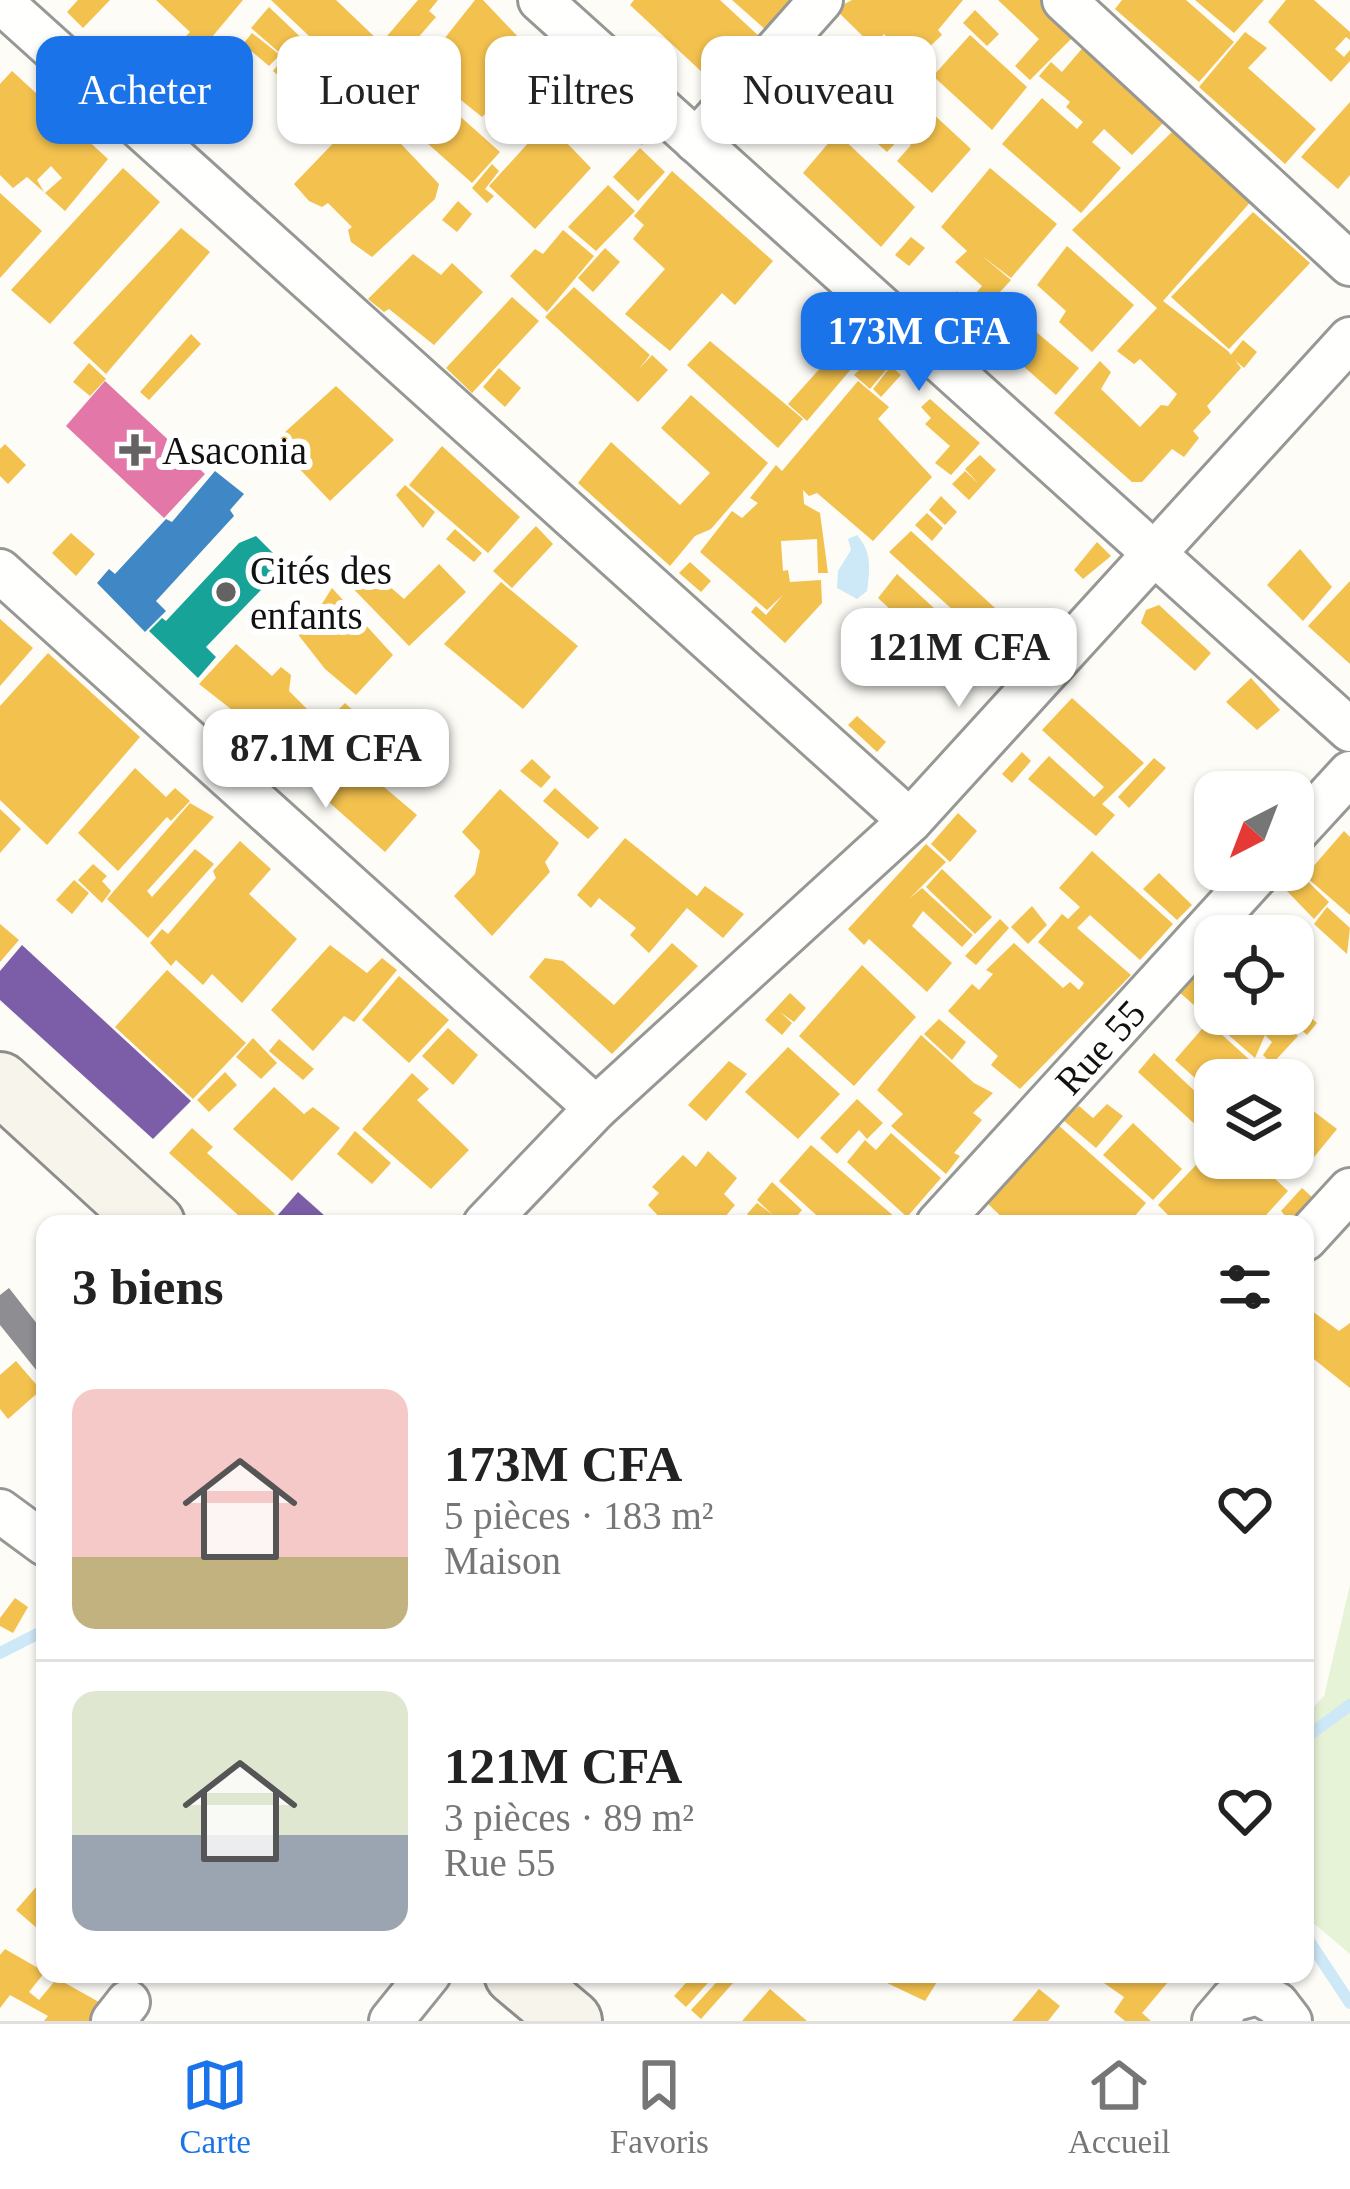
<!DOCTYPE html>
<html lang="fr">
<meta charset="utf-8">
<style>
:root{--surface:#fff;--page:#f2f2f2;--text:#222;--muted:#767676;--line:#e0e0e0;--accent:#1a73e8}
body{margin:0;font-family:"Times New Roman",serif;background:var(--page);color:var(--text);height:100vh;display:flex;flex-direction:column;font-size:45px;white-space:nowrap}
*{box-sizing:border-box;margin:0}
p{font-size:39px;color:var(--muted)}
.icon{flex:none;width:66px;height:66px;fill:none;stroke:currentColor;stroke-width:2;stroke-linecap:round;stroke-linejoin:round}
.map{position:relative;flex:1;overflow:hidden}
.panel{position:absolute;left:36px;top:1215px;width:1278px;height:768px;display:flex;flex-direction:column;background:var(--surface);border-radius:24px;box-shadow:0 3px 9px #0004}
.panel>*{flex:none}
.guide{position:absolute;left:36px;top:36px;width:1278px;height:108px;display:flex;gap:24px}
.needle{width:78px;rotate:222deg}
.fabs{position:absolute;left:1194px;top:771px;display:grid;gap:24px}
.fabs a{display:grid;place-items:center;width:120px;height:120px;border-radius:24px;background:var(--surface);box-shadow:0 3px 9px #0004;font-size:60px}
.price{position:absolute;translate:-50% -102px;padding:0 27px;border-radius:24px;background:#fff;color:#222;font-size:39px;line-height:78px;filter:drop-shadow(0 3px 6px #0008)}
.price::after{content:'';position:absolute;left:50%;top:72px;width:36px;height:27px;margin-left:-18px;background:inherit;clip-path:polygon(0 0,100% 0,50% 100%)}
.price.active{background:var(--accent);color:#fff}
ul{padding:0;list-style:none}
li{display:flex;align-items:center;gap:36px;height:300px;padding:0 36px}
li+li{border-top:3px solid var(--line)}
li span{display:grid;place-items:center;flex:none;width:336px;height:240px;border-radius:24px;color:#555}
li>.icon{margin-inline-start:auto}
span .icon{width:144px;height:144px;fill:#fffc;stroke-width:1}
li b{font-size:51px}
h2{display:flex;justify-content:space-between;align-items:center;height:144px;padding:0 36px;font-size:51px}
.tag{padding:0 42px;border-radius:24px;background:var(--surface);box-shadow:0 3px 9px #0004;font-size:42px;line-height:108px}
.tag.active{background:var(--accent);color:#fff}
.tabs{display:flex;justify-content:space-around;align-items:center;height:168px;border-top:3px solid var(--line);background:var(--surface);font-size:33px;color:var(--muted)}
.tabs a{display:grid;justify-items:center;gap:6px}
.tabs .active{color:var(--accent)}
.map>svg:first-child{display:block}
</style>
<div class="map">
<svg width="1350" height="2021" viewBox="0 0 1350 2021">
<rect width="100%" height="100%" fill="#fdfcf7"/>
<path fill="#e7f3d7" d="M1350,1585V1954L1305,1916V1716L1324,1696Z"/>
<path fill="#cde8f7" d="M857,535C872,552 870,569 867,591L857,599L837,588L838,571L851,550L848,539Z"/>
<g fill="#f2c14e">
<path d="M78,0H110L83,28L67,12Z"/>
<path d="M156,0H243L196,56L181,41L190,32Z"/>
<path d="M271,0H336L381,43L418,0H438L429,11L436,17L402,56L397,53L364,88Z"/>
<path d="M475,0H483L558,79L535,105L513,86L482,117L421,68Z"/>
<path d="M634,0H720L762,39L719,88L630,5Z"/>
<path d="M732,0H794L767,31Z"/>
<path d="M852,0H963L938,30L942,35L911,64L884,34L873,46L835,9Z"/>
<path d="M998,0H1058L1086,24L1030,80L1015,66L1039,39Z"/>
<path d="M1122,0H1186L1234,42L1199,82L1115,9Z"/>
<path d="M1195,0H1264L1234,33Z"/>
<path d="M1286,0H1314L1350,32V40L1346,37L1335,49L1344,57L1350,50V61L1331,82L1268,22Z"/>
<path d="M269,7L313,49L297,68L251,28Z"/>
<path d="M975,10L999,34L987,46L963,23Z"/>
<path d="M1245,32L1267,48L1248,68L1316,129L1285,164L1199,87Z"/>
<path d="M252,33L280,55L269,66L243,44Z"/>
<path d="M970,35L1027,87L992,130L933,76Z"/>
<path d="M1091,38L1168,118L1132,155L1104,129L1092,142L1121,168L1081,213L1002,144L1042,98L1077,129L1083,122L1066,107L1070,102L1039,76L1051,62L1062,72Z"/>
<path d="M313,52L358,93L343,109L312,81L299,94L273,71L282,60L312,81L299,69Z"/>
<path d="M172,62L193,79L171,105L150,88Z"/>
<path d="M399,62L500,152L472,183L371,93Z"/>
<path d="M12,71L108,159L65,211L45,193L62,178L51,166L37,180L44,192L27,177L13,188L0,175V84Z"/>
<path d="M891,75L971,149L932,193L897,161L911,145L902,136L887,152L850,119Z"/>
<path d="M565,79L592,111L564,140L591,168L535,229L489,186L541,129L532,119Z"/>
<path d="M312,86L340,111L331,122L302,96Z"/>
<path d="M606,91L624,108L613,119L595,101Z"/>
<path d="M1350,102V175L1338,189L1301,157Z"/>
<path d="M367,108L439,184L435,199L372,257L351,242L348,230L352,227L328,203L322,207L309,201L294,184Z"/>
<path d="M625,112L651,135L642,145L616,122Z"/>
<path d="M1178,126L1261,190L1163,301L1228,351L1241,368L1207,406L1211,412L1193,431L1199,438L1184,457L1172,449L1142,482H1132L1054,413L1100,361L1111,372L1101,389L1140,427L1161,405L1168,406L1177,394L1140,359L1134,364L1117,351L1157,308L1072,230Z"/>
<path d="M837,133L915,207L881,247L803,173Z"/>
<path d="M640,148L665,172L638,201L613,177Z"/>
<path d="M492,164L499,171L485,189L494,196L487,203L472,188Z"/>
<path d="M123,168L160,202L50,324L11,290Z"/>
<path d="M990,168L1057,224L1011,278L981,255L1011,280L1000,292L1007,299L1003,304L1079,368L1056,395L981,329L974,336L957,320L959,312L948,298L957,291L960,301L966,296L970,300L982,286L955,262L967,251L941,227Z"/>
<path d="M672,171L773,261L735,305L722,293L670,351L625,314L665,269L633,239L644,225L634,216Z"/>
<path d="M608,185L635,211L596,251L568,227Z"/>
<path d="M0,193L42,231L0,278Z"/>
<path d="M458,201L472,214L457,232L442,220Z"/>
<path d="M1253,212L1310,263L1229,349L1171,297Z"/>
<path d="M181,228L210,252L106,374L73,343Z"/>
<path d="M563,230L594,256L547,312L510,276L535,249L543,254Z"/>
<path d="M911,237L925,248L909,266L895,255Z"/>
<path d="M1067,246L1134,305L1092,352L1059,322L1066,311L1037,285Z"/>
<path d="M605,248L620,262L593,292L578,278Z"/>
<path d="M413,254L441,275L452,263L483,292L434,345L389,309L384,312L368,299Z"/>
<path d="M574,287L650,355L639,369L652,355L668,370L638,402L545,317Z"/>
<path d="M512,297L539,321L472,393L446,368Z"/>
<path d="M191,334L201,344L149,400L140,392Z"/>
<path d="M1243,340L1257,352L1244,368L1230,356Z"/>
<path d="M710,341L803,419L778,448L687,365Z"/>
<path d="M840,346L858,361L807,421L788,404Z"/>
<path d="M877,352L891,364L870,389L854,375Z"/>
<path d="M89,363L106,379L90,396L73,382Z"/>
<path d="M891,366L901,375L881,397L873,389Z"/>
<path d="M499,368L521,388L505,407L483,387Z"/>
<path d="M858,381L889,407L878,419L932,477L873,541L817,493L809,496L803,490L804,504L820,513L828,573H818L817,539L781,541L783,571L788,570L790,582L821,580L822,603L785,643L751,612L756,606L766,615L783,595L767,610L700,552L732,511L742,518L758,503L750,498L776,465L782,471Z"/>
<path d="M336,386L394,440L330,501L274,442Z"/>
<path d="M691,395L768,463L711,529L695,536L670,566L578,483L611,442L680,505L710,473L661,428Z"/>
<path d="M930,399L980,443L951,475L935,463L950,446L925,424L931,418L921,407Z"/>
<path d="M5,444L26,465L8,484L0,476V449Z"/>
<path d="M442,446L520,517L488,553L409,485Z"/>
<path d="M980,455L996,470L969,500L952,484L965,471L978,483L965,469Z"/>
<path d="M405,485L435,512L423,528L396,495Z"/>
<path d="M941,496L957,512L945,525L929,510Z"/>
<path d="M927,513L943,528L932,541L915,525Z"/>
<path d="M536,526L553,544L512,588L493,571Z"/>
<path d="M455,529L482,553L474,562L446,539Z"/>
<path d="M911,531L1007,619L987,641L889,552Z"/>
<path d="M71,533L95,554L76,576L52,553Z"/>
<path d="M1097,542L1111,556L1083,579L1074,570Z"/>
<path d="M1300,549L1332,587L1303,621L1267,585Z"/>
<path d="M351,553L404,599L439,564L466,592L409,646L336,571Z"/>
<path d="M690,562L711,581L701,592L679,573Z"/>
<path d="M897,574L987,657L966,680L878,598Z"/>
<path d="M1350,581V664L1308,626Z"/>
<path d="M501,582L578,646L523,709L444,644Z"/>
<path d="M332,588L393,655L356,695L325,669L293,628L307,615L313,618Z"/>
<path d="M1159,605L1211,653L1195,671L1141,623L1146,610Z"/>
<path d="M0,619L33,648L0,686Z"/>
<path d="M236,644L272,676L281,667L291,675L289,691L322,724L301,737L304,743L288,763L260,732L199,684Z"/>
<path d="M48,653L140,737L47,845L0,800V706Z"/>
<path d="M1251,678L1280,710L1257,730L1226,702Z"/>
<path d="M1072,698L1144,763L1102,804L1115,815L1096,836L1028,779L1049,756L1094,797L1104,787L1042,730Z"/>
<path d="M345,703L356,713L340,731L328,720Z"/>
<path d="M857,716L886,742L877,752L848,725Z"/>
<path d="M344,732L357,741L335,765L353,781L364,770L417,815L385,852L303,779Z"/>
<path d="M1022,752L1031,761L1012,783L1002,774Z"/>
<path d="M1154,758L1166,768L1129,808L1118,797Z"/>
<path d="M532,759L551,777L541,788L520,771Z"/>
<path d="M135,768L166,797L175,788L190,801L171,821L167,817L118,871L78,833Z"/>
<path d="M555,788L599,828L588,839L543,801Z"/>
<path d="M500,789L559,843L545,862L550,872L492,936L454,896L475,874L480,851L462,832Z"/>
<path d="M190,803L214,817L147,891L152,897L195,849L214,864L148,938L107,899Z"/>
<path d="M0,809L21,829L0,853Z"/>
<path d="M958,813L977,831L950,862L931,844Z"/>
<path d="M1344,831L1350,837V915L1305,876Z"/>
<path d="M625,838L697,896L705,886L744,914L723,938L687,908L649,953L630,935L636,928L599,898L591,908L577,895Z"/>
<path d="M240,841L271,869L249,894L297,939L242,1003L212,974L203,985L176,960L171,966L150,943L162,929L168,934L216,878L213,871Z"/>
<path d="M926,844L946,862L909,899L922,888L973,935L962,947L923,911L912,926L952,963L927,992L869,939L864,945L848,929Z"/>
<path d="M1092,851L1173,924L1140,960L1090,915L1077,928L1131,975L1020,1089L991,1065L998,1056L948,1011L972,984L979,990L993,974L986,970L1014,943L1063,988L1070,982L1079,990L1084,983L1038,942L1062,914L1068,919L1080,907L1059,888Z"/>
<path d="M93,864L107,876L102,881L111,891L102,903L78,880Z"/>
<path d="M942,869L992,917L975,934L926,887Z"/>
<path d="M1159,873L1192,905L1177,920L1143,889Z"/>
<path d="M1299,873L1329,902L1314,919L1284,888Z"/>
<path d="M74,880L89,893L72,914L56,900Z"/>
<path d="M1032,906L1047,925L1028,944L1011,927Z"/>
<path d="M1327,907L1350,928L1347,954L1314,924Z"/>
<path d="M1260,916L1281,936H1242Z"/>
<path d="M1000,919L1009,928L976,965L965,956Z"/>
<path d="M0,924L19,940L0,962Z"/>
<path d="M672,943L698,966L612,1054L529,977L545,958L563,961L614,1005Z"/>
<path d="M330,945L367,973L382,958L397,970L354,1022L344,1016L313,1051L271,1010Z"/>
<path d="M862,965L916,1017L854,1086L799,1036Z"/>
<path d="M1215,966V1014H1272L1298,1036L1272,1064L1263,1055L1272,1042L1265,1035L1255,1058L1179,992L1198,974L1203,979Z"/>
<path d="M167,970L246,1043L193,1099L115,1027Z"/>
<path d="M399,976L449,1020L409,1063L362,1020Z"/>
<path d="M790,993L806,1008L794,1022L780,1012L792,1023L782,1035L765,1020Z"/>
<path d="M1293,1001L1317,1023L1307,1035L1283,1014H1293Z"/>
<path d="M939,1019L966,1042L952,1060L924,1034Z"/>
<path d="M1208,1022L1263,1072L1256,1080H1215V1096L1175,1060Z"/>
<path d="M448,1028L478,1055L453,1085L422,1056Z"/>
<path d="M921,1035L974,1083L993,1093L973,1113L982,1120L954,1153L960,1156L946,1174L891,1126L903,1114L877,1090Z"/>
<path d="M253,1038L277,1063L261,1079L236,1057Z"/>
<path d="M279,1039L314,1069L303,1080L269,1051Z"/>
<path d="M788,1047L840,1094L798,1139L745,1092Z"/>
<path d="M1154,1053L1215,1110L1211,1139L1138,1072Z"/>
<path d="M729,1061L747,1074L706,1121L688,1105Z"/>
<path d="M225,1072L237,1085L209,1112L197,1100Z"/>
<path d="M412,1073L429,1089L417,1100L469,1150L431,1189L362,1129Z"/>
<path d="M274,1087L304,1114L313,1107L340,1128L292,1181L233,1129Z"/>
<path d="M857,1099L883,1123L867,1139L859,1130L837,1154L820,1138Z"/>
<path d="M1107,1104L1123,1116L1096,1148L1063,1120L1079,1106L1093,1118Z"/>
<path d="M1304,1104L1337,1129L1310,1162L1293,1146V1115Z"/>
<path d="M1133,1123L1182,1169L1153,1200L1103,1155Z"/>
<path d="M1057,1124L1146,1203L1128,1224H1009L984,1200Z"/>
<path d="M192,1128L213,1147L207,1153L275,1214L265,1224H248L169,1153Z"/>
<path d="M355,1131L391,1163L372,1184L337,1154Z"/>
<path d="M891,1133L941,1178L907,1217L847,1162L865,1140L876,1150Z"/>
<path d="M811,1145L896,1218L891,1224H826L779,1181Z"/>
<path d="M1215,1145V1158H1253L1288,1191L1258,1224H1177L1158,1205Z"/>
<path d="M708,1151L737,1178L724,1194L735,1205L719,1224H666L648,1205L659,1193L652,1187L683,1155L696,1167Z"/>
<path d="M772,1182L802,1210L790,1224H758L747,1214L757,1203L773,1215L757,1200Z"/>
<path d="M1302,1188L1313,1198L1291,1222L1281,1211Z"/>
<path d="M1308,1308L1339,1331L1350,1323V1388L1305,1352Z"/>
<path d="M16,1361L41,1390L8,1419L0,1409V1375Z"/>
<path d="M15,1598L28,1607L13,1633L0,1626V1618Z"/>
<path d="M45,1877V1935L16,1910Z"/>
<path d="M5,1949L45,1972L29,1992L39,2000L54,1982L49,1974L106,2006L94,2021H44L48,2016L10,1995L0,2008V1955Z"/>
<path d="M694,1974H716L686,2007L674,1996Z"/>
<path d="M724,1974H741L701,2019L691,2010Z"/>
<path d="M868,1974H942L925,2001Z"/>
<path d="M1091,1974H1168V1982L1142,2013L1151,2021H1125L1114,2012L1124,1997Z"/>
<path d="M770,1989L807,2021H742Z"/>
<path d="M1039,1989L1060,2006L1048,2021H1012Z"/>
</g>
<g fill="#7b5ea7">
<path d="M22,945L191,1101L153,1139L0,1000V971Z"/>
<path d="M298,1192L334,1224H270Z"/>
</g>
<path fill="#3f88c5" d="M215,471L244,494L230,510L234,516L156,601L166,611L145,632L97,583L109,569L115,574L166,519L172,522Z"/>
<path fill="#e377a8" d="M105,381L205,474L164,518L66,426Z"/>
<path fill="#17a398" d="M256,536L285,565L206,647L216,657L198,678L149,631L162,618L166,621L239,543Z"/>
<path fill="#8d8d92" d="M9,1288L45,1334V1381L0,1325V1295Z"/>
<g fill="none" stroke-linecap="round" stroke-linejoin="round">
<g stroke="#cde8f7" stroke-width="12">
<path d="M0,1653L45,1630"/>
<path d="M1305,1738L1350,1705"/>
<path d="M1305,1935L1350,2003"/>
</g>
<defs>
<g id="minor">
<path d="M540,0L1350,730"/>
<path d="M1064,0L1350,264"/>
<path d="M0,1L910,821"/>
<path d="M696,141L821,0"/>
<path d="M0,571L596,1108"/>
<path d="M1293,835L1350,773"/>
<path d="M485,1224L596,1108L910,821L1350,339"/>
<path id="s1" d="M938,1224L1261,870"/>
<path d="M1305,1239L1350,1190"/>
<path d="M0,1511L45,1544"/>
<path d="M113,2021L128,2002"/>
<path d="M391,2021L429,1974"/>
<path d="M1214,2021L1232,2000L1258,1993L1277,2004L1290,2021"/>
</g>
<g id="secondary">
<path d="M0,1083L154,1224"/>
<path d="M515,1974L571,2021"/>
</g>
</defs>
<use href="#minor" stroke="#979795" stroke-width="48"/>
<use href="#secondary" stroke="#8e8d8b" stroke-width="66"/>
<use href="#minor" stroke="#fffffe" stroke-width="42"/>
<use href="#secondary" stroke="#f6f4eb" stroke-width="60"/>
</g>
<g fill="#646362" stroke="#fff" stroke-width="4.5">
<path d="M129 432h12v12h12v12h-12v12h-12v-12h-12v-12h12z"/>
<circle cx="226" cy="592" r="12"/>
</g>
<g text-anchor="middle" stroke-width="12" stroke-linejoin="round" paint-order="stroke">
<g font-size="39" fill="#111" stroke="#fff" text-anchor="start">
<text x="162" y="464">Asaconia</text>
<text x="250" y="584">Cités des<tspan x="250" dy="45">enfants</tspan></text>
</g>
<g font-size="39" fill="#111" stroke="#fff">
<text dy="14" stroke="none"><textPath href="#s1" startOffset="240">Rue 55</textPath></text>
</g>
</g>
</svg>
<div class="fabs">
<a><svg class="needle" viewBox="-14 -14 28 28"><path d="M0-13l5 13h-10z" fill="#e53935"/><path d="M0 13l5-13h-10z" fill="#767676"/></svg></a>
<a><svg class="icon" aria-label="locate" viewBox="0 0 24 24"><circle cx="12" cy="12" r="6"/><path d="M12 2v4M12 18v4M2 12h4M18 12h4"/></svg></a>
<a><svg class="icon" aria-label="layers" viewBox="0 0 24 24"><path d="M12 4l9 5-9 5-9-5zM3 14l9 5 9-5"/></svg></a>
</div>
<b class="price active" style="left:919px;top:394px">173M CFA</b>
<b class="price" style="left:959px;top:710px">121M CFA</b>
<b class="price" style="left:326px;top:811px">87.1M CFA</b>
<div class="guide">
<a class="tag active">Acheter</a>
<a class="tag">Louer</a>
<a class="tag">Filtres</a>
<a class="tag">Nouveau</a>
</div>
<section class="panel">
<h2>3 biens<svg class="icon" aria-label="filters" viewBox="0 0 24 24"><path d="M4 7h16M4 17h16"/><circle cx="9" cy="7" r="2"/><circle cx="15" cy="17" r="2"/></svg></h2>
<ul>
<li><span style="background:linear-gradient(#f6c9c9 70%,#c2b280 0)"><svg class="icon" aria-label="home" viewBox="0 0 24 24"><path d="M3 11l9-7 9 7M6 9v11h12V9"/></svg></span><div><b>173M CFA</b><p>5 pièces · 183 m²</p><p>Maison</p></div><svg class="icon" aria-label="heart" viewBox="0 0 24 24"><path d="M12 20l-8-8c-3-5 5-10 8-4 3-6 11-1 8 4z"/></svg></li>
<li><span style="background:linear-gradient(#dfe7d0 60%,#9aa5b1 0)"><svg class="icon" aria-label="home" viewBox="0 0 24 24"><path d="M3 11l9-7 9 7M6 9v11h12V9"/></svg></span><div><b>121M CFA</b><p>3 pièces · 89 m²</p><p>Rue 55</p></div><svg class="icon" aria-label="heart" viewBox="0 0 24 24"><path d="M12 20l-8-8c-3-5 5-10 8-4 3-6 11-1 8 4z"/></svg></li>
</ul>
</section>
</div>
<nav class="tabs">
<a class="active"><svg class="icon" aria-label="map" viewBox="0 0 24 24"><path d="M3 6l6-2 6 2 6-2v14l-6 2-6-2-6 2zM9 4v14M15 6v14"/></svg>Carte</a>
<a><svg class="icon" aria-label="saved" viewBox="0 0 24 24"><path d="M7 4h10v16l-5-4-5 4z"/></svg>Favoris</a>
<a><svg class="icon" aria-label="home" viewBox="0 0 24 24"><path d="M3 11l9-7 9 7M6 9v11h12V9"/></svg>Accueil</a>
</nav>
